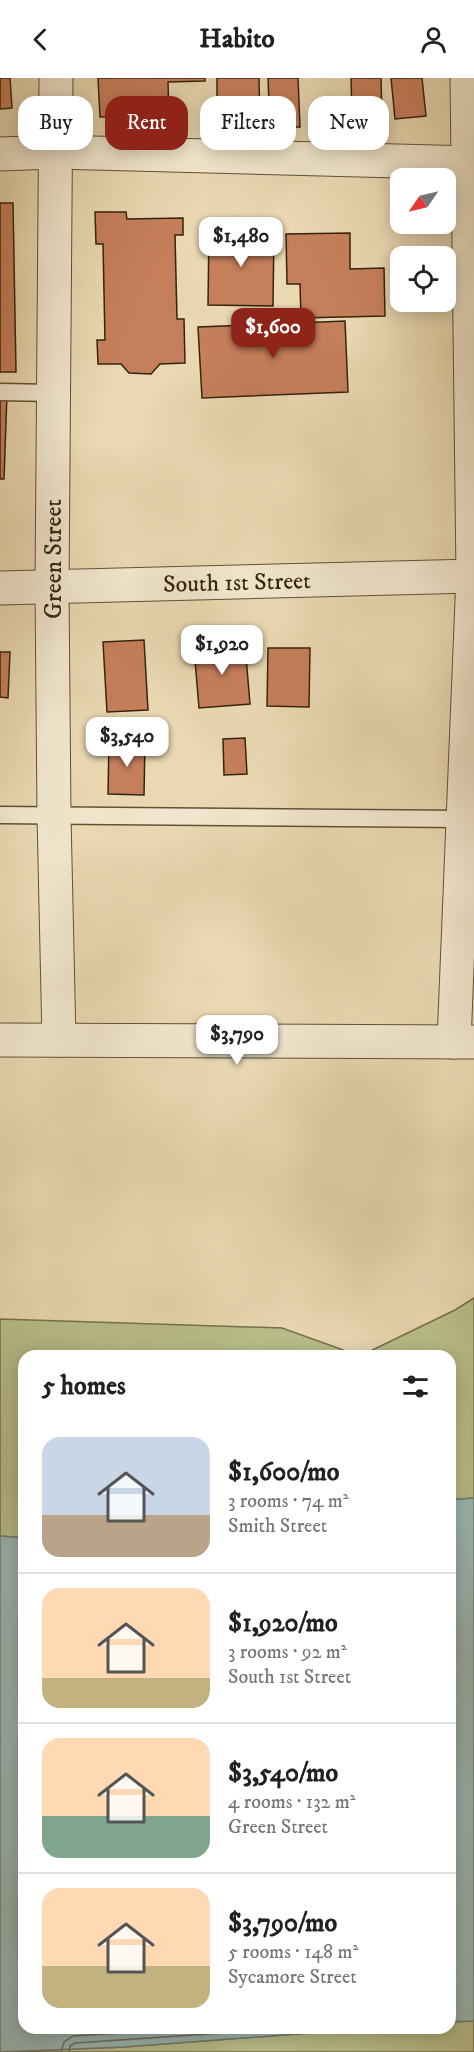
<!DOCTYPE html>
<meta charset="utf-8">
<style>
:root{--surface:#fff;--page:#f6f6f6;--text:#202124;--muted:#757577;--line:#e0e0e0;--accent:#8f2418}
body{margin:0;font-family:"IM FELL DW Pica",serif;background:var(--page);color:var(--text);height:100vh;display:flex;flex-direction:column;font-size:22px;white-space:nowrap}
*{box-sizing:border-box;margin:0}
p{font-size:20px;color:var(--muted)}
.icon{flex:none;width:33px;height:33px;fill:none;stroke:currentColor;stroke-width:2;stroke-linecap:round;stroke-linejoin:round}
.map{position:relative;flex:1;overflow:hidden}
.side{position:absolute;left:18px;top:1272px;width:438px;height:684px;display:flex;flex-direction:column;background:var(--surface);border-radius:18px;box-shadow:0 3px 15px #0003}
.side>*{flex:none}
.top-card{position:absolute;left:18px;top:18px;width:438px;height:54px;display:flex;gap:12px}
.needle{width:39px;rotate:236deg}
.tools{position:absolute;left:390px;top:90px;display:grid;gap:12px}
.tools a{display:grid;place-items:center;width:66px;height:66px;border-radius:12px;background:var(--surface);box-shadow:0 3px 15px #0003;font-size:30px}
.price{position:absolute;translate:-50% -51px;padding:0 14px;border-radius:12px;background:#fff;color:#222;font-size:20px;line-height:39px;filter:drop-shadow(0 2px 3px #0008)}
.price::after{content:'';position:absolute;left:50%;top:36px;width:18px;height:14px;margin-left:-9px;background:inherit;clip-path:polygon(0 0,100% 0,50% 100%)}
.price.current{background:var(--accent);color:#fff}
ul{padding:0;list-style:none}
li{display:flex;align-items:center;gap:18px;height:150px;padding:0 24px}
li+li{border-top:2px solid var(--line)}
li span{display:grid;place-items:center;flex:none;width:168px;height:120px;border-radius:18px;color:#555}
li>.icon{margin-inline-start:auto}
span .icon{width:72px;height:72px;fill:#fffc;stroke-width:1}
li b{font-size:26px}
h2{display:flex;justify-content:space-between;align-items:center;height:72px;padding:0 24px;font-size:26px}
.chip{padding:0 21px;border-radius:18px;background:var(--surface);box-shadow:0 3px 15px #0003;font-size:21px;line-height:54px}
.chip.current{background:var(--accent);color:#fff}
header{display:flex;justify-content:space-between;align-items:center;height:78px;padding:0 24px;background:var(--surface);font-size:27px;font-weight:700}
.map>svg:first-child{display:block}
</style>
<header><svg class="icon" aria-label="back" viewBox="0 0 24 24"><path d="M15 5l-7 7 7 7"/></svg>Habito<svg class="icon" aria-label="person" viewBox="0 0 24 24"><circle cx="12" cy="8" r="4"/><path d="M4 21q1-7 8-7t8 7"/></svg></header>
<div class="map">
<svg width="474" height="1974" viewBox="0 0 474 1974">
<rect width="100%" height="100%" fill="#e9d8b2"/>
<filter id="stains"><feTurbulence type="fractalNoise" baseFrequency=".00333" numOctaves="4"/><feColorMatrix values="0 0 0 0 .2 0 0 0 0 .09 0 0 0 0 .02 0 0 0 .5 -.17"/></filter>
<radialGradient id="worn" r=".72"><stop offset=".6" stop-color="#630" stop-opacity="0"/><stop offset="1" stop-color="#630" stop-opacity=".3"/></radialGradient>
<g fill="#b8be8b" stroke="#76714c" stroke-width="1.5">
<path d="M474,1220V1420L450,1422V1278H360L455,1232Z"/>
<path d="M0,1241L282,1250L360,1278H24V1460L0,1458Z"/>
<path d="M474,1943V1974H2L124,1969L375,1950H450V1944Z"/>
</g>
<g fill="#9bb8b6" stroke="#727d72" stroke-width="1.5">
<path d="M474,1420V1943L450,1944V1422Z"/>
<path d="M0,1458L24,1460V1950H376L124,1969L0,1974Z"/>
</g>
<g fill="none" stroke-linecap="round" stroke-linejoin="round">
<g stroke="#686e62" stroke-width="1.5">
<path d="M61,1974L64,1964L73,1958L197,1950"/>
<path d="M69,1974L70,1968L75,1965L297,1950"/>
</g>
</g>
<g fill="#c67f5b" stroke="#35240d" stroke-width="1.5">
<path d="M0,0H10L12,30L0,31Z"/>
<path d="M98,0H205V3L168,4L169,37L100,39Z"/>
<path d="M217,0H259L260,48H232L233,39H217Z"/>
<path d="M268,0H298L300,49H270Z"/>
<path d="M351,0H381L382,40H352Z"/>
<path d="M391,0H422L426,38L395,41Z"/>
<path d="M0,125H13L16,294H0Z"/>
<path d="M95,134H126L127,141L183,140V157H175L177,241H184L185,285L160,286L151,296L129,295L121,286H98L97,262H105L103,166H96Z"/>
<path d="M235,151L274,152L273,228L208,227L209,154L235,155Z"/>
<path d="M350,155V191L384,190L385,238L301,240L300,206H287L286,156Z"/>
<path d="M345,243L348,314L202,320L198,249Z"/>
<path d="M0,316H7L4,401H0Z"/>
<path d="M144,562L148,632L107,634L103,564Z"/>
<path d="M245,566L250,626L199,630L194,570Z"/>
<path d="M268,570H310L309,629L267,628Z"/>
<path d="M0,574H10L8,620L0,619Z"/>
<path d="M245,660L247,696L224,697L223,661Z"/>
<path d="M109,663L145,664L144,717L108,716Z"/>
</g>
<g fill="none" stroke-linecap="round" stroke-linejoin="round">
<defs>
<g id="service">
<path d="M0,314L53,315"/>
<path d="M0,737L462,741"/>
</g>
<g id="minor">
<path d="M56,0L52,509L54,738L59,962"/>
<path d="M0,76L55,74L474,85"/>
<path id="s1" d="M0,510L474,498"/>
<path d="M0,962L474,964"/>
<path d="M454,964L473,498L467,0"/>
</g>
</defs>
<use href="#service" stroke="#625136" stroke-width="19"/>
<use href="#minor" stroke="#625136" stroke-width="35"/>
<use href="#service" stroke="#f1e6cd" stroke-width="16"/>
<use href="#minor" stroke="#f1e6cd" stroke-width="33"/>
</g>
<g text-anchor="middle" stroke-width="4.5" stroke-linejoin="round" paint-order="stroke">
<g font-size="24" fill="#35240d" stroke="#f1e6cd">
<text transform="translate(53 481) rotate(-90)" y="8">Green Street</text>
<text dy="8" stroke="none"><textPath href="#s1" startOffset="237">South 1st Street</textPath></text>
</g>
</g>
<rect width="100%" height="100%" filter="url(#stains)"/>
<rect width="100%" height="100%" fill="url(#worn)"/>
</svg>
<div class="tools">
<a><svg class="needle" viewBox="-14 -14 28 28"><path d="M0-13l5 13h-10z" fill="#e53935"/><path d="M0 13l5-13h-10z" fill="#757577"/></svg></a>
<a><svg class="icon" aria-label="locate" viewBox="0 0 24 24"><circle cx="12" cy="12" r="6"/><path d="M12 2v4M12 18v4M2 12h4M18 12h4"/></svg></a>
</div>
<b class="price" style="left:241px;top:190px">$1,480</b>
<b class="price current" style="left:273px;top:281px">$1,600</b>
<b class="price" style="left:222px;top:598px">$1,920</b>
<b class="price" style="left:127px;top:690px">$3,540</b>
<b class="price" style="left:237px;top:988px">$3,790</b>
<div class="top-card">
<a class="chip">Buy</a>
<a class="chip current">Rent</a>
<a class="chip">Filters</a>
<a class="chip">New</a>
</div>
<section class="side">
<h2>5 homes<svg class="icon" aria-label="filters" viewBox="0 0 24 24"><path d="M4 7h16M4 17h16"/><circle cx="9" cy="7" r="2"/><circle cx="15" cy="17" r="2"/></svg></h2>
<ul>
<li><span style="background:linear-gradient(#c9d6e8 65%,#b9a48a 0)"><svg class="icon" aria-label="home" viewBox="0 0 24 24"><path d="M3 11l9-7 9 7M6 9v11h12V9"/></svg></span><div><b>$1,600/mo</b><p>3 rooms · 74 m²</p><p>Smith Street</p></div></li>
<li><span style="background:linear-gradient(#ffd9b3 75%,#c2b280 0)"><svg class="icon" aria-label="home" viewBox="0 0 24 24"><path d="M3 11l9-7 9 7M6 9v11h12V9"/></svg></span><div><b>$1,920/mo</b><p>3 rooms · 92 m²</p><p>South 1st Street</p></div></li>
<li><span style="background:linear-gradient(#ffd9b3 65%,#7fa58c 0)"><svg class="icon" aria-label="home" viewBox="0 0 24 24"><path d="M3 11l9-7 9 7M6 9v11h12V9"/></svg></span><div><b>$3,540/mo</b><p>4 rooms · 132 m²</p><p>Green Street</p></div></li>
<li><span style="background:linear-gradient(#ffd9b3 65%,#c2b280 0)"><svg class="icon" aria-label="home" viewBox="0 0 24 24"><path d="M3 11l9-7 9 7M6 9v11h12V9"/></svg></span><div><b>$3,790/mo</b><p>5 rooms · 148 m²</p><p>Sycamore Street</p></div></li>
</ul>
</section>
</div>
